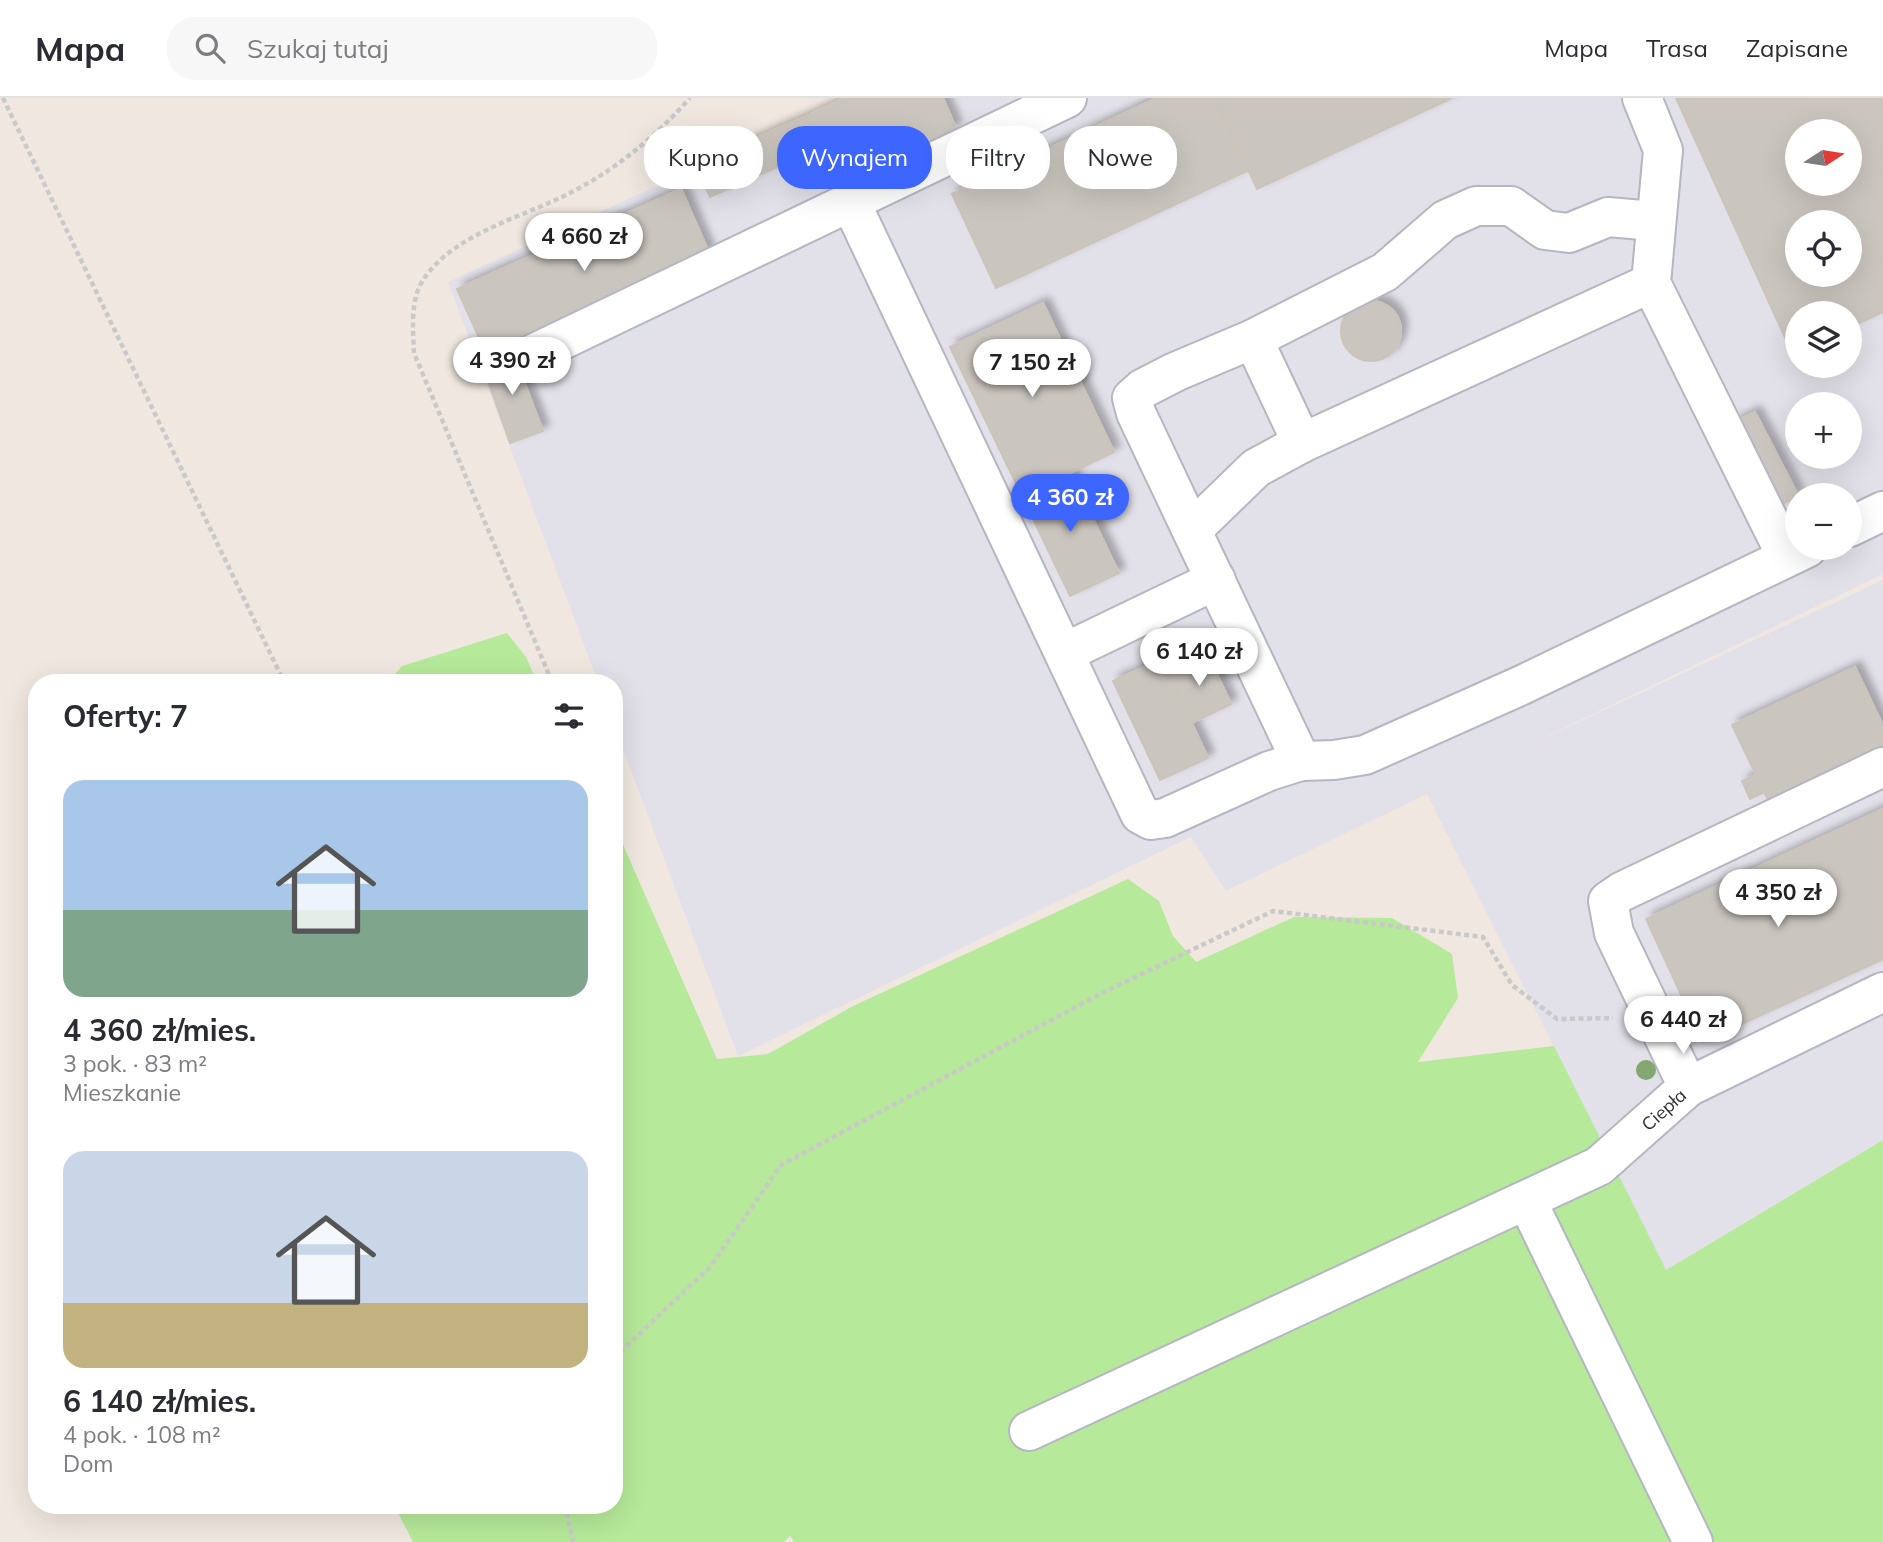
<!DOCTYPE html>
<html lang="pl">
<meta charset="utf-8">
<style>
:root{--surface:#fff;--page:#f7f7f7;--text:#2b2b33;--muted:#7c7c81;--line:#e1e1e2;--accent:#3d65ff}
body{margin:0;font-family:Mulish,sans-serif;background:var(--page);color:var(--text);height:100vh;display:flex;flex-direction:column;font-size:26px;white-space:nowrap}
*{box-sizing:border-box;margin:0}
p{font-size:23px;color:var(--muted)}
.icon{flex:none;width:38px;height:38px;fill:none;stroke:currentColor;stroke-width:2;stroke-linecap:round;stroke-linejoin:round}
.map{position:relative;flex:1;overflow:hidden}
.sheet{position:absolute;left:28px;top:576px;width:595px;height:840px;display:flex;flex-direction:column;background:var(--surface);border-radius:28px;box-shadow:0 7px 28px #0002}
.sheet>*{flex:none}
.guide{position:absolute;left:644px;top:28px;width:665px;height:63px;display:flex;gap:14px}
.needle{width:46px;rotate:78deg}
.fabs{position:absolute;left:1785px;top:21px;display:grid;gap:14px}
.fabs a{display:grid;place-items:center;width:77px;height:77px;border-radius:50%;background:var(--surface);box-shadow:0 7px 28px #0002;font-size:35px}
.price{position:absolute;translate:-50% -60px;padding:0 16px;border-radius:24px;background:#fff;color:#222;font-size:23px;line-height:46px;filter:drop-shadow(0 2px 4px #0008)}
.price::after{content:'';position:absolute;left:50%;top:42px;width:21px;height:16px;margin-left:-10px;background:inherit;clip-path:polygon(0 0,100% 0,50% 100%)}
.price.on{background:var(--accent);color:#fff}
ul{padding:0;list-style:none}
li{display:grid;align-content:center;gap:14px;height:371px;padding:0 35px}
li span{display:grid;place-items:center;height:217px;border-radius:21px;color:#555}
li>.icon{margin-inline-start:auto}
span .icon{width:126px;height:126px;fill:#fffc;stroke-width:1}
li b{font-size:30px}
h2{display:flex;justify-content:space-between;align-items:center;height:84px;padding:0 35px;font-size:30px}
.chip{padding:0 24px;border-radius:28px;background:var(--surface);box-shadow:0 7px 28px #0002;font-size:24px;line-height:63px}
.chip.on{background:var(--accent);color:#fff}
header{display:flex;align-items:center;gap:42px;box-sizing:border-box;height:98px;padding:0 35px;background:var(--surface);border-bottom:2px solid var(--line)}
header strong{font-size:33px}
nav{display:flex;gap:38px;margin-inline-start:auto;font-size:24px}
.search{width:490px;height:63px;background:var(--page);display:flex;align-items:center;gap:18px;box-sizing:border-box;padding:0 24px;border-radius:28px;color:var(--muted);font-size:26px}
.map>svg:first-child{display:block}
</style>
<header>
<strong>Mapa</strong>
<div class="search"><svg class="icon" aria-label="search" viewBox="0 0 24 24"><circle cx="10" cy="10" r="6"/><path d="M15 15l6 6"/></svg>Szukaj tutaj</div>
<nav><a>Mapa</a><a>Trasa</a><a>Zapisane</a></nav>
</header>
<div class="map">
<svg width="1883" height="1444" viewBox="0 0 1883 1444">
<defs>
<filter id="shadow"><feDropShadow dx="6" dy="-6" stdDeviation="3.5" flood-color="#0004"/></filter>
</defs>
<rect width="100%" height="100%" fill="#f0e8e0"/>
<path fill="#e2e0e8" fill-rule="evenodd" d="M847,0H1883V476L1510,656L1883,482V1042L1666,1172L1427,696L1226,793L1191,739L738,958L614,627V584H598L448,184ZM1797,33H1850V86H1797ZM1797,124H1850V177H1797ZM1797,215H1850V268H1797ZM1797,306H1850V359H1797ZM1797,397H1850V450H1797Z"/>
<g fill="#b6e999">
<path d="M507,535L526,559L537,584H388L402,568Z"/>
<path d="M614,726L717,961L768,956L853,908L1128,781L1159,803L1173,838L1196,864L1294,819L1392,820L1452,856L1458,900L1418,964L1554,948L1666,1172L1883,1042V1444H794L790,1438L784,1444H413L394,1407H614Z"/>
</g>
<g fill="#cbc5bf" stroke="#ccc4b9" stroke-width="2" fill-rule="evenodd" filter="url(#shadow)">
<path d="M845,0H943L956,30L837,84L807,18Z"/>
<path d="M1157,0H1215L1249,72L996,190L952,96Z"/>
<path d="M1215,0H1452L1257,91Z"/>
<path d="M1676,0H1883V214L1850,229V215H1797V253L1792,255ZM1797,33H1850V86H1797ZM1797,124H1850V177H1797Z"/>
<path d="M807,18L830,69L793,86L770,34Z"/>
<path d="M770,34L784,66L710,99L696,68Z"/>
<path d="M681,91L711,159L488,260L457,191Z"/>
<circle cx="1371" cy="233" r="30"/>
<path d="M1043,205L1114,354L1022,398L950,249Z"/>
<path d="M512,252L543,333L510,345L481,263Z"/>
<path d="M1755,314L1798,397L1776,410L1733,325Z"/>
<path d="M1071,375L1119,475L1070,498L1022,398Z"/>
<path d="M1207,555L1231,606L1192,625L1168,573Z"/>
<path d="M1162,561L1208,660L1160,682L1113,583Z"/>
<path d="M1855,569L1883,628V647L1768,702L1764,694L1750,701L1742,683L1756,677L1732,627Z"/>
<path d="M1883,711V861L1703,944L1646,821Z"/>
</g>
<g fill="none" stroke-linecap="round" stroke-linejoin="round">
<defs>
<g id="minor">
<path d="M1642,0L1663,52L1651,185L1787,459"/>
<path d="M851,105L1140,716L1151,722L1165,720L1269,673L1301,663L1334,662L1365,657L1522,587L1807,450"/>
<path d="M1253,241L1302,345"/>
<path d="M533,256L1067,0"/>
<path d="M1850,429L1883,413"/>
<path d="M1192,432L1256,370L1302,345L1651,185"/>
<path d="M1066,554L1216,482"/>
<path d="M1301,663L1136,315L1132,300L1142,291L1175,274L1253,241L1385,174L1445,122L1476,108H1511L1545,132L1569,135L1608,119L1654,123"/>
<path d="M1688,989L1614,835L1608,803L1621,794L1883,669"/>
<path d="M1527,1103L1693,1444"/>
<path d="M1029,1333L1599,1068L1688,989L1883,894"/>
</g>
</defs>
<use href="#minor" stroke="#b4b6c2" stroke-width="42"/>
<g stroke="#c9c9c9" stroke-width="4.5" stroke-dasharray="5 3.5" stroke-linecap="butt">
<path d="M3,0L284,584"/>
<path d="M552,584L414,255C413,233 410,202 423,182C455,134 525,119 574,93C619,69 656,38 690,0"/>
<path d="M614,1260L711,1168L781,1067L1102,895L1273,813L1483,839L1512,887L1557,921L1613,920"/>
<path d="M565,1407L573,1444"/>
</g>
<use href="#minor" stroke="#fff" stroke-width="38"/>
</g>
<circle fill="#84a771" cx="1646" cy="972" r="10"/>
<g text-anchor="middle" stroke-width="5" stroke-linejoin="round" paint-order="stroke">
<g font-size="18" fill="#2e2e2e" stroke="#fff">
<text transform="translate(1664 1012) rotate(-42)" y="6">Ciepła</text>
</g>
</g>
</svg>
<div class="fabs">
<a><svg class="needle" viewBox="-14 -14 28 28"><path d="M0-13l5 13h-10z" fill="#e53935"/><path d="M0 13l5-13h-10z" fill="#7c7c81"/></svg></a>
<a><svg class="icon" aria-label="locate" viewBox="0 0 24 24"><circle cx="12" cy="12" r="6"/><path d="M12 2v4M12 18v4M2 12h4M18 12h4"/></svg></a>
<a><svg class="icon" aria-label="layers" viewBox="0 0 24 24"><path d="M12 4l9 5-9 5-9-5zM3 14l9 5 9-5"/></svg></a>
<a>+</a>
<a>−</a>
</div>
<b class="price" style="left:584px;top:175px">4 660 zł</b>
<b class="price" style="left:512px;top:299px">4 390 zł</b>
<b class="price" style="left:1032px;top:301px">7 150 zł</b>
<b class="price on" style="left:1070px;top:436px">4 360 zł</b>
<b class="price" style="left:1199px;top:590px">6 140 zł</b>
<b class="price" style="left:1778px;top:831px">4 350 zł</b>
<b class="price" style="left:1683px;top:958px">6 440 zł</b>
<div class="guide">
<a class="chip">Kupno</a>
<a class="chip on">Wynajem</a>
<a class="chip">Filtry</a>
<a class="chip">Nowe</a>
</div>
<section class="sheet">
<h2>Oferty: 7<svg class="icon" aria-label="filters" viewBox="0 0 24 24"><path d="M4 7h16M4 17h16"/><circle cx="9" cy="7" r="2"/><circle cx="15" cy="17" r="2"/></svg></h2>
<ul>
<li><span style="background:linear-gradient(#a9c7e8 60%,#7fa58c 0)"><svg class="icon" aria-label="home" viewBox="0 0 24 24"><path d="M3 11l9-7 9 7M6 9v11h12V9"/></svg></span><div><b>4 360 zł/mies.</b><p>3 pok. · 83 m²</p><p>Mieszkanie</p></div></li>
<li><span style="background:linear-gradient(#c9d6e8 70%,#c2b280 0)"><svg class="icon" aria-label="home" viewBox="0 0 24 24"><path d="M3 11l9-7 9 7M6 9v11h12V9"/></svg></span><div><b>6 140 zł/mies.</b><p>4 pok. · 108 m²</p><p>Dom</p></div></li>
</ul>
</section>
</div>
